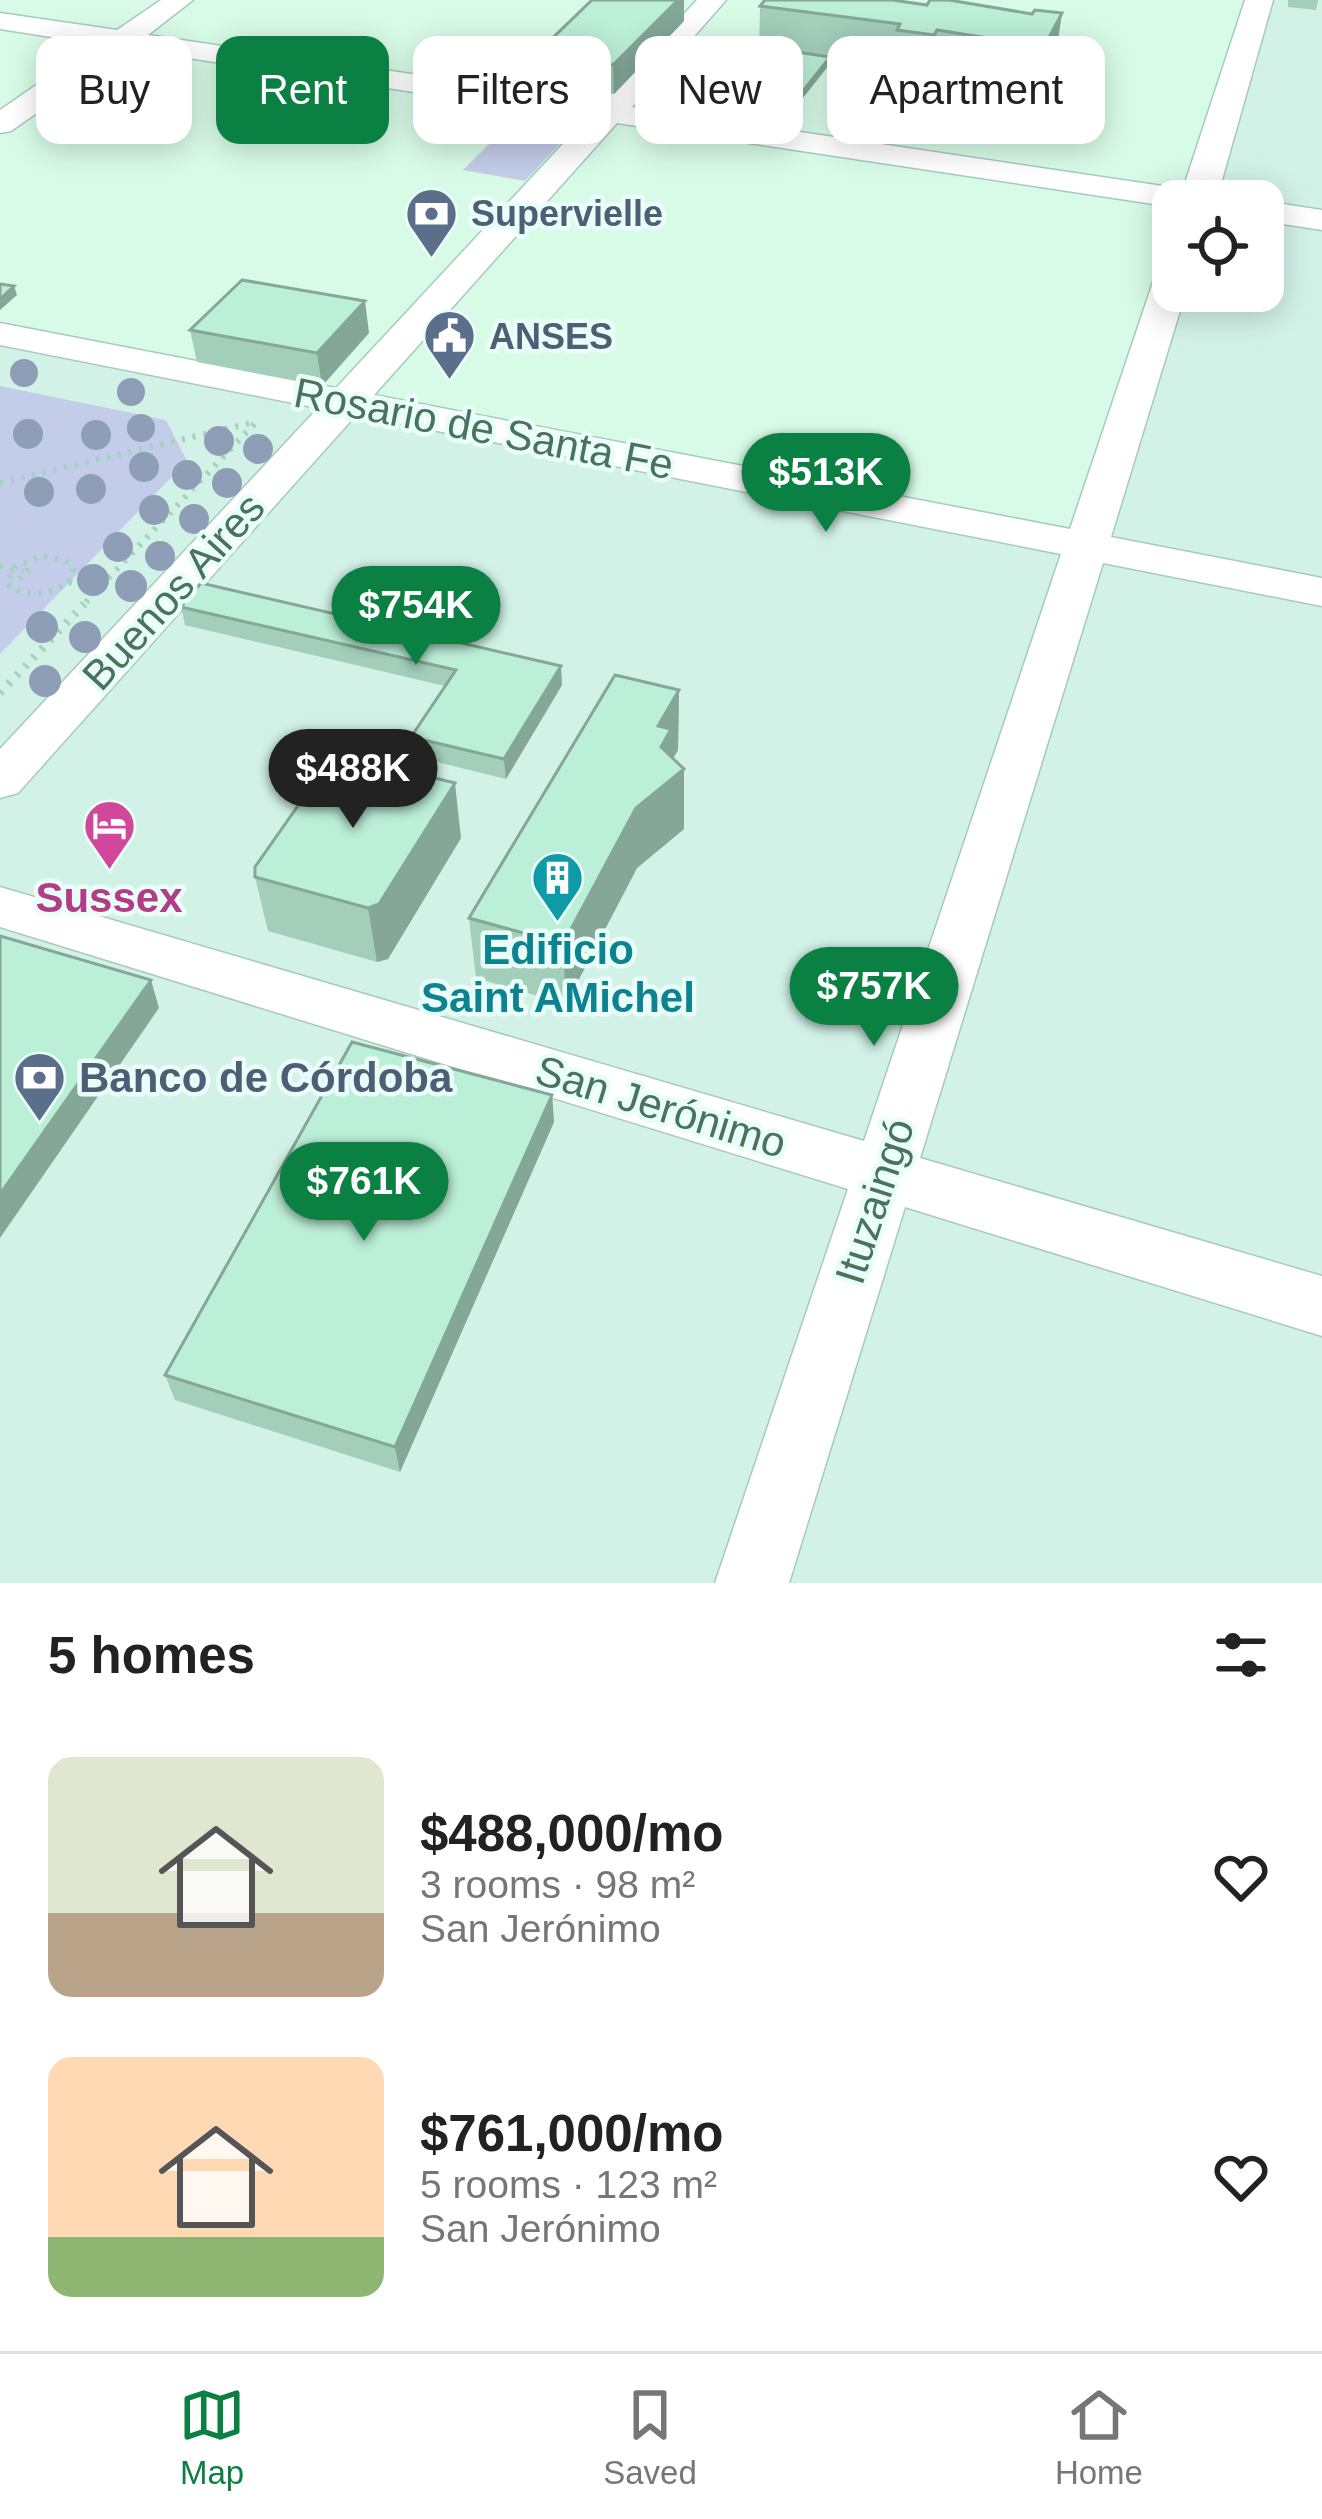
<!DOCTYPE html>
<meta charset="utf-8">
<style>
:root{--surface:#fff;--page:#f2f2f2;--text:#222;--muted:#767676;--line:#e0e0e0;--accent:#0b8043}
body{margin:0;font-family:Helvetica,sans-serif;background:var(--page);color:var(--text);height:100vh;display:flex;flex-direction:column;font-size:45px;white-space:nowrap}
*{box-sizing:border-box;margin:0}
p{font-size:39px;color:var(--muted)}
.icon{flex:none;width:66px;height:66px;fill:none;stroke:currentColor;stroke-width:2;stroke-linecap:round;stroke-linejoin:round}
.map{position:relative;height:1583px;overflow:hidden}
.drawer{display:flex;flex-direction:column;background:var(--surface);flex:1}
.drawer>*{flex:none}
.top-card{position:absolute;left:36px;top:36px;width:1251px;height:108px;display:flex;gap:24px}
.controls{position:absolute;left:1152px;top:180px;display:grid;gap:24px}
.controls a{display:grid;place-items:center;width:132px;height:132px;border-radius:24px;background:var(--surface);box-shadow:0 6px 30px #0003;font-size:60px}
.price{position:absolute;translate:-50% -102px;padding:0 27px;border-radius:42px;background:var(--accent);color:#fff;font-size:39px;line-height:78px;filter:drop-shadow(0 3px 6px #0008)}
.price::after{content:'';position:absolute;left:50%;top:72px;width:36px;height:27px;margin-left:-18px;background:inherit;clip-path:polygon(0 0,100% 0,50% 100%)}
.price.active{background:#222;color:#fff}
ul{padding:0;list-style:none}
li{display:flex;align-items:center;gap:36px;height:300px;padding:0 48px}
li span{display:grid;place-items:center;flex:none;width:336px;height:240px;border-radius:24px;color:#555}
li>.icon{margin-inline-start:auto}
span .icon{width:144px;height:144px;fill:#fffc;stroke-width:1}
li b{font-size:51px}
h2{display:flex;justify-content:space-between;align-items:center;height:144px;padding:0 48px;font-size:51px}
.tag{padding:0 42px;border-radius:24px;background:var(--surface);box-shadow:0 6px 30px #0003;font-size:42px;line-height:108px}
.tag.active{background:var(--accent);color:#fff}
.tabs{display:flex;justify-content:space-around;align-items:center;height:168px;border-top:3px solid var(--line);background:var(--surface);font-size:33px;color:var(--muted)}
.tabs a{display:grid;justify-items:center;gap:6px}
.tabs .active{color:var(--accent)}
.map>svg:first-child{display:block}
</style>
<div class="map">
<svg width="1322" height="1583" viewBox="0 0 1322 1583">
<rect width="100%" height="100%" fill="#e3fbf5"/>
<path fill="#d2f2e8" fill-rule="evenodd" d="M0,0H1322V1583H0ZM1173,201H1263V291H1173Z"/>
<path fill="#d8fbe7" d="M0,0H1259L1196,201H1173V277L1090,546L0,334Z"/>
<g fill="#c3cce8">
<path d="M520,113L580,122L525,181L463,170Z"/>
<path d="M0,386L166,420L187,461L0,654Z"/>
</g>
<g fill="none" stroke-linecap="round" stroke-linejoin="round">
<defs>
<g id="street">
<path d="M161,0H193L148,35L602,102L697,0H726L632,107L1183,189L1245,0H1273L1216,201H1173V207L617,123L374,395L1070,529L1155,276L1160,268L1173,265V291H1186L1111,537L1322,578V606L1103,563L920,1158L1322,1276V1336L905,1207L789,1583H715L848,1189L0,927V887L864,1141L1061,554L356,415L18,793L0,798V749L318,408L0,345V323L336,388L587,118L128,49L11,131L0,133V110L96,44L0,29V13L117,30Z"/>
<path d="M1262,201H1263L1322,210V230L1263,221Z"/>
</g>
</defs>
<use href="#street" stroke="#a8c9bc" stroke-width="3"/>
<g stroke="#a0d4bc" stroke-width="6" stroke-dasharray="3 8" stroke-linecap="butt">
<path d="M0,483L255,422"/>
<path d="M44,556L68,562L73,569L69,582C47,595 26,601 6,582L16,566Z"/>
<path d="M0,566L23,572"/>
<path d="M19,579L33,566"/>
<path d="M69,582L103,590"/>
<path d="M86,602L257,421"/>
</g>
<path stroke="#a0d4bc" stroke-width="8" stroke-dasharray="3 9" stroke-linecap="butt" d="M0,693L89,599"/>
<use href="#street" fill="#fff" fill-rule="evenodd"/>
</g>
<g fill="#8e9eb6">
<circle cx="24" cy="373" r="14"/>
<circle cx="131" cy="392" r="14"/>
<circle cx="141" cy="428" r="14"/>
<circle cx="28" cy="434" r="15"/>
<circle cx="96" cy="435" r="15"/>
<circle cx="219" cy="441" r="15"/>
<circle cx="258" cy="449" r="15"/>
<circle cx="144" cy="467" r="15"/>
<circle cx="187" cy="475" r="15"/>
<circle cx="227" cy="483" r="15"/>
<circle cx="91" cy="489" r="15"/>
<circle cx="39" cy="492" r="15"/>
<circle cx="154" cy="510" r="15"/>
<circle cx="194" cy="519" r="15"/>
<circle cx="118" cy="547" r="15"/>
<circle cx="160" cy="556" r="15"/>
<circle cx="93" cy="580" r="16"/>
<circle cx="131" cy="586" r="16"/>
<circle cx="42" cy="627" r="16"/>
<circle cx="85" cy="637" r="16"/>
<circle cx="45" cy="681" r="16"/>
</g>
<g fill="#a2ceba">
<path d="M1288,0H1318L1316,10L1288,7Z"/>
<path d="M927,5L1032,14L1062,13L1055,60L1037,95L932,78L929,82L893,77V71L830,62L829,65L775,133L733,127V118L786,56L759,52L760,6Z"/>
<path d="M684,21L614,94L537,82L536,54Z"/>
<path d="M190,330L369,333L322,386L197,362Z"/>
<path d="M181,607L562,685L506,779L413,756L411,737L445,686L185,625Z"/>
<path d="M679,690L678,750L673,758L684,829L637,868L566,1004L476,978L469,918Z"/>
<path d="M461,838L388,959L377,962L268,931L255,877Z"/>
<path d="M552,1095L554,1122L400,1472L175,1400L165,1375Z"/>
</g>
<g fill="#84a797">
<path d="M678,0H684V21L614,94L613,65Z"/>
<path d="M1062,13L1055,60L1037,95L1044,47Z"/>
<path d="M937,30L932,78L929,82L934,35Z"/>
<path d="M830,57L829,65L775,133L776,125Z"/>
<path d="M14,286L17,295L0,310V299Z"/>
<path d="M365,301L369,333L322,386L317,353Z"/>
<path d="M561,666L562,685L506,779L504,759Z"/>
<path d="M679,690L678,750L670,764L684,769V829L637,868L566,1004L563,944L658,726Z"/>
<path d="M455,783L461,838L388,959L377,962L368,908Z"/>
<path d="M151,980L159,1008L0,1238V1194Z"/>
<path d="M552,1095L554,1122L400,1472L395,1447Z"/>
</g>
<g fill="#bcefd8" stroke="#84a797" stroke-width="3">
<path d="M592,0H678L613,65L536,54Z"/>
<path d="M765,0H892L927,5L930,0H949L1032,14L1035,10L1062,13L1044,47L937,30L934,35L897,30L900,24L760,6Z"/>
<path d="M790,51L830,57L776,125L733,118Z"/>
<path d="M242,280L365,301L317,353L190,330Z"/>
<path d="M0,284L14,286L0,299Z"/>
<path d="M201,583L561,666L504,759L411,737L456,670L181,607Z"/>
<path d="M615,675L679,690L658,726L671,729L661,747L684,769L636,808L563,944L469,918Z"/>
<path d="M335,753L455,783L379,904L368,908L255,877V867Z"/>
<path d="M0,936L151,980L0,1194Z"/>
<path d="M352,1042L552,1095L395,1447L165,1375Z"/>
</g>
<defs>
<symbol id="bank-pin" viewBox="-11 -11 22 30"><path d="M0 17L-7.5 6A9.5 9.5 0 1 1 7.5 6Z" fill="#5c6f8a" stroke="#e9fef9"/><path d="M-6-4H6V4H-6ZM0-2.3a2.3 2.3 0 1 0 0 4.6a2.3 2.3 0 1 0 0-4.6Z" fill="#fff"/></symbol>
<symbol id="civic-pin" viewBox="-11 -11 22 30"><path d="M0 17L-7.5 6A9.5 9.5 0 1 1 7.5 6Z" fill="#5c6f8a" stroke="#e9fef9"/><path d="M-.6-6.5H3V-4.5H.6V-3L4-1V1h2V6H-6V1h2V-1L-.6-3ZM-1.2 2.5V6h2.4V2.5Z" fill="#fff"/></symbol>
<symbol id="hotel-pin" viewBox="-11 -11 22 30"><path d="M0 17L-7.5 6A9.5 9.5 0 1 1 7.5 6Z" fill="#d1479c" stroke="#e9fef9"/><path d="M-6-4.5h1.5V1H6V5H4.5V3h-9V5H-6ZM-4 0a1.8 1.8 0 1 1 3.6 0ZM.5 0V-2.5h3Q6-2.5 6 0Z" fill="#fff"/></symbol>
<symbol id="building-pin" viewBox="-11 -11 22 30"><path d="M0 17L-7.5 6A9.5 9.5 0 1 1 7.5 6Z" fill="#0f9aa8" stroke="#e9fef9"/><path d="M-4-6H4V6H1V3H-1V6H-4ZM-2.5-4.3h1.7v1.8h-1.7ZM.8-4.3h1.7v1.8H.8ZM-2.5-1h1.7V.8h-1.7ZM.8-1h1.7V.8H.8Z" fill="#fff"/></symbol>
</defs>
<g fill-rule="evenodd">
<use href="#bank-pin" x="402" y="184" width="59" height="81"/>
<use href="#civic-pin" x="420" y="306" width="59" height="81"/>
<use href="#hotel-pin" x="80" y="796" width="59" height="81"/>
<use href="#building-pin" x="528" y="848" width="59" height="81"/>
<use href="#bank-pin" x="10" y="1048" width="59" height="81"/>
</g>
<g text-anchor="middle" stroke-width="9" stroke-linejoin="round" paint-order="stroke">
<g font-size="36" font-weight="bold" fill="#4e5e75" stroke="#e9fef9" text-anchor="start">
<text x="471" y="226">Supervielle</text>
<text x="489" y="349">ANSES</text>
</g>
<g font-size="42" fill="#4a725e" stroke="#e9fef9">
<text transform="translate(484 428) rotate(11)" y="15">Rosario de Santa Fe</text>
<text transform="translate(173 591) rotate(-48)" y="15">Buenos Aires</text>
<text transform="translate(661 1106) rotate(17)" y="15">San Jerónimo</text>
<text transform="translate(874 1201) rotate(-72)" y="15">Ituzaingó</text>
</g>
<g font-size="42" font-weight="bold" fill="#b23c85" stroke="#e9fef9">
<text x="109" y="912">Sussex</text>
</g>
<g font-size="42" font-weight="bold" fill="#0d838f" stroke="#e9fef9">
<text x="558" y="964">Edificio<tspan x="558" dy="48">Saint AMichel</tspan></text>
</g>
<g font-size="42" font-weight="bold" fill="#4e5e75" stroke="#e9fef9" text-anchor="start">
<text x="79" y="1092">Banco de Córdoba</text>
</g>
</g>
</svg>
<div class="controls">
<a><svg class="icon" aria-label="locate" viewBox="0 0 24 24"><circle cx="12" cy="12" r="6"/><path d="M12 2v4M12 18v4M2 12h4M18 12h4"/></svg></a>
</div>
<b class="price" style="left:826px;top:535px">$513K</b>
<b class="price" style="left:416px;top:668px">$754K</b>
<b class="price active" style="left:353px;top:831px">$488K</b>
<b class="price" style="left:874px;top:1049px">$757K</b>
<b class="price" style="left:364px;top:1244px">$761K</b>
<div class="top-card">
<a class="tag">Buy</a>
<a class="tag active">Rent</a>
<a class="tag">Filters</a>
<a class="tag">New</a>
<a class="tag">Apartment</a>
</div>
</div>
<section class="drawer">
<h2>5 homes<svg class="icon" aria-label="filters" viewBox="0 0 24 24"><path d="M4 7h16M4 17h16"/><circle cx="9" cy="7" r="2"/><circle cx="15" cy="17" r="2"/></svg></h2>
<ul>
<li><span style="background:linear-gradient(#dfe7d0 65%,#b9a48a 0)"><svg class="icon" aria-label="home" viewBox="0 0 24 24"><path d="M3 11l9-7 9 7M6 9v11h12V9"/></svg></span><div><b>$488,000/mo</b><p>3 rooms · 98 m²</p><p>San Jerónimo</p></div><svg class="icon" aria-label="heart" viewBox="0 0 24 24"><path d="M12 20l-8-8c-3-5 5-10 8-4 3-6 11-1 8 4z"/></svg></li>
<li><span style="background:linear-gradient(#ffd9b3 75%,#8fb573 0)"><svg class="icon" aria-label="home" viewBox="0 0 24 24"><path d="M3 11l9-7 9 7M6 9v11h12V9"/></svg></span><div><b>$761,000/mo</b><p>5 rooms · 123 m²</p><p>San Jerónimo</p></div><svg class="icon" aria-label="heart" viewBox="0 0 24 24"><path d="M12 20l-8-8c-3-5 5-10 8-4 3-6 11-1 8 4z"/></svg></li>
</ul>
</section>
<nav class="tabs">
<a class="active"><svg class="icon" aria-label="map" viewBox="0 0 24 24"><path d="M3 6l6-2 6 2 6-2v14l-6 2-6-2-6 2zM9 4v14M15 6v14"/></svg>Map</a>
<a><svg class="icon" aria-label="saved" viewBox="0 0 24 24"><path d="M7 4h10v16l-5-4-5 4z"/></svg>Saved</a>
<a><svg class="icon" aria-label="home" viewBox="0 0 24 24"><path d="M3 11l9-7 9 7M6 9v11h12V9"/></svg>Home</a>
</nav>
